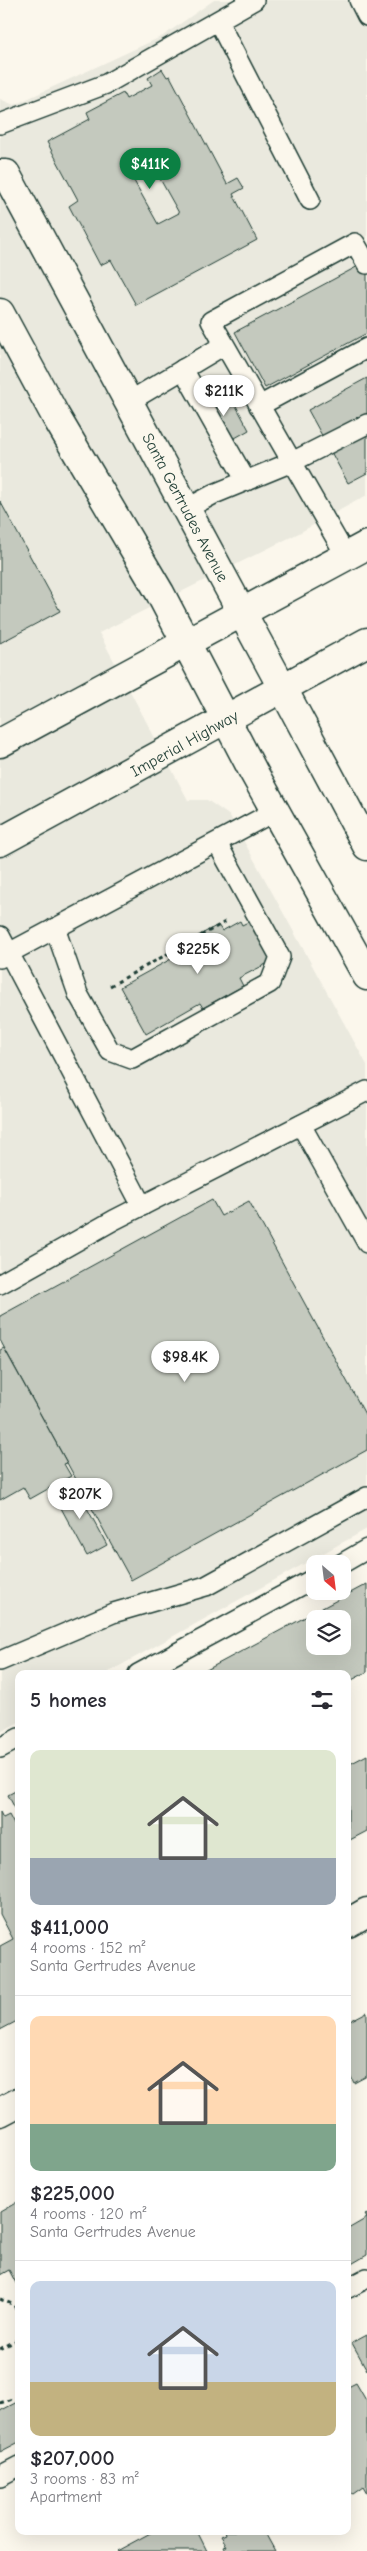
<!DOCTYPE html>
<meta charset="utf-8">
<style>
:root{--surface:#fff;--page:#f7f7f7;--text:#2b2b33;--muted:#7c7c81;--line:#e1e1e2;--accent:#0b8043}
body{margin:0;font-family:"Comic Neue",sans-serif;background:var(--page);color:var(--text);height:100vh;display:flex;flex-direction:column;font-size:19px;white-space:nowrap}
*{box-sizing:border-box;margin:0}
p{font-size:16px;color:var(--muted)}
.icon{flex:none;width:28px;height:28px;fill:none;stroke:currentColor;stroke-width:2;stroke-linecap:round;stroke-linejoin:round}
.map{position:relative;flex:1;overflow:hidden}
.sheet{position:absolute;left:15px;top:1670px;width:336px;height:865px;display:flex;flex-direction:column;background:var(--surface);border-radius:10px;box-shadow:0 5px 20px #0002}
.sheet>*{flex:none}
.needle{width:32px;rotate:152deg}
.tools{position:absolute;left:306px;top:1555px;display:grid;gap:10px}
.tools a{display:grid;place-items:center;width:45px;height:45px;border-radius:10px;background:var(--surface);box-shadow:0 5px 20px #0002;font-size:25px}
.price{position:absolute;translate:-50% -42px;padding:0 11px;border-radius:18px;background:#fff;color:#222;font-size:16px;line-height:32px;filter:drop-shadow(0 1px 2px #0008)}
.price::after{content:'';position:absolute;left:50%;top:30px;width:15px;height:11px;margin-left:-8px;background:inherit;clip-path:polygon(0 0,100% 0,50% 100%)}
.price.on{background:var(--accent);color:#fff}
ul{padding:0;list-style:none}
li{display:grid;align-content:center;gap:10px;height:265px;padding:0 15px}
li+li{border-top:1px solid var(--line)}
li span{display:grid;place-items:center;height:155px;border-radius:10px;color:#555}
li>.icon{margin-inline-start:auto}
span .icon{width:90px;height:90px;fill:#fffc;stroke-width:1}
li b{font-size:21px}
h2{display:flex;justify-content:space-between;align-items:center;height:60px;padding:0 15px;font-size:21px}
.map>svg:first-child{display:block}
</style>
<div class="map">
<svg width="367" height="2551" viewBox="0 0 367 2551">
<rect width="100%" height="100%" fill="#fbf7ec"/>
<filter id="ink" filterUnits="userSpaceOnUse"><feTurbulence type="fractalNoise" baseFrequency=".02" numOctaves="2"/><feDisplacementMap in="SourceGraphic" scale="10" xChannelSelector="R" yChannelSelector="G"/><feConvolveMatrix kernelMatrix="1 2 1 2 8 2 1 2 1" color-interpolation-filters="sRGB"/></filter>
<g filter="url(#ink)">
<path fill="#eae9de" d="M214,0H367V495L299,533L99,633L188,800H207L230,816L367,1065V1529L105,1674H19V1722L0,1732V99L14,105L163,36Z"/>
<g fill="#c4c9be" stroke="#1f3d34" fill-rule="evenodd">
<path d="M162,69L167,77L170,76L227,184L238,178L244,188L233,194L257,240L136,305L111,260L100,265L69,206L78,200L47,142L90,119L87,112L123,93L126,99L152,85L148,78ZM145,152L179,213L158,224L124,163Z"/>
<path d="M362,264L367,274V333L265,388L235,332Z"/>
<path d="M367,378V473L348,483L308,410Z"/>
<path d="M227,389L249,430L221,446L198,404Z"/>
<path d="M0,501L60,611L0,643Z"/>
<path d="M240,921L242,925L248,922L250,926L258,922L272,961L239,978L243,986L203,1008L200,1003L146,1034L120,987L202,942L198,936L218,925L222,931Z"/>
<path d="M212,1200L221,1216L249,1201L367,1418V1450L131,1580L0,1340V1316Z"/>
<path d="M4,1348L67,1463L64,1464L71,1476L30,1499L23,1487L0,1500V1350Z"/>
<path d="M74,1484L107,1545L87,1556L54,1495Z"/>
<path d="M367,1584V1672L348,1682V1674H199ZM315,1619H342V1646H315Z"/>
<path d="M367,1755V1831L348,1841V1765Z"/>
<path d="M19,1789V1816L8,1795Z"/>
<path d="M0,1812L3,1818L9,1815L19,1834V2020L0,2030V1946L13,1939L0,1914Z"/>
<path d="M367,2012V2076L354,2083L348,2071V2022Z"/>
<path d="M19,2201V2289L9,2270L0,2275V2212Z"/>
<path d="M367,2214V2255L348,2266V2229L367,2218L365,2215Z"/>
<path d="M367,2335V2370L352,2343Z"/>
<path d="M356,2383L367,2402V2494L363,2487L353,2494L348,2491V2387Z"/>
<path d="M19,2401V2442L0,2452V2411Z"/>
<path d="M154,2531H197L207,2551H117Z"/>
<path d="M225,2531H264L275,2551H226L224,2547L227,2546L221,2536L226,2534Z"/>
</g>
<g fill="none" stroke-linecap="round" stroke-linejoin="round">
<defs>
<g id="lane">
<path d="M359,0L367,16"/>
<path d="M218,21L310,200"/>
<path d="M0,124L106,84L254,0"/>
<path d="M183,369L246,481"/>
<path d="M130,401L224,345"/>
<path d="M259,406L367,348"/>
<path d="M188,508L214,494L292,462L367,424"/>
<path d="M346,556L211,321L355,243L367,264"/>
<path d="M55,928L78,994L110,1051L132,1059L270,983L280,957L217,843"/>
<path d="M0,936L9,953L0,958"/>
<path d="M301,1125L367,1243"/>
<path d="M142,1206L9,953L275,811"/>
<path d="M0,1284L114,1220L367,1091"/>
<path d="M341,1564L367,1549"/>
<path d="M0,1661L113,1613L206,1586L367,1497"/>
<path d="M138,1674L315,1578"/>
<path d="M0,1748L19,1738"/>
<path d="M348,2288L367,2278"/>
<path d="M0,2476L19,2466"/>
</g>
<g id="street">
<path d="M348,1923L367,1912"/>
<path d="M0,2112L19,2102"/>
</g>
<g id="secondary">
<path d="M0,174H6C128,398 247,622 367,846"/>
<path d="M0,313L55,415L160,593L253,771L367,976"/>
</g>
<g id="primary">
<path d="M0,743L367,545"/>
<path d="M0,842L367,642"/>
</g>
</defs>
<use href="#lane" stroke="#1f3d34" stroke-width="22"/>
<use href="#street" stroke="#1f3d34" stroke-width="31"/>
<use href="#secondary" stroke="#1f3d34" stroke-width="31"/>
<use href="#primary" stroke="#1f3d34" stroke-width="31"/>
<g stroke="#1f3d34" stroke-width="3" stroke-dasharray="4 4" stroke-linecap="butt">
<path d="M110,986L227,921"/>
<path d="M0,2299L14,2305L19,2315"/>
<path d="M0,2349L19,2339"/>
<path d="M0,2403L19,2397"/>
</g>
<use href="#lane" stroke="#fbf7ec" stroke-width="19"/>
<use href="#street" stroke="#fbf7ec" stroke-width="28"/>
<use href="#secondary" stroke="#fbf7ec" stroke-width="28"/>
<use href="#primary" stroke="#fbf7ec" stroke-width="28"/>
</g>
</g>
<g text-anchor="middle" stroke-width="4" stroke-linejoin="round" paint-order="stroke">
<g font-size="16" fill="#1f3d34" stroke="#fbf7ec">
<text transform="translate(186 507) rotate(62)" y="6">Santa Gertrudes Avenue</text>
<text transform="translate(184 743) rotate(-29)" y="6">Imperial Highway</text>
</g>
</g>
</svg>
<div class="tools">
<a><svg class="needle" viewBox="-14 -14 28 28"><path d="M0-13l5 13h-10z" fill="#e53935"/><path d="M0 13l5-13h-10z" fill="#7c7c81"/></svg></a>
<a><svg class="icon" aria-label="layers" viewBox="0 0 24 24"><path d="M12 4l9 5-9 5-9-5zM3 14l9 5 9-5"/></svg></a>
</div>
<b class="price on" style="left:150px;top:190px">$411K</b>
<b class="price" style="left:224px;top:417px">$211K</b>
<b class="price" style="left:198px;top:975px">$225K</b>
<b class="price" style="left:185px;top:1383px">$98.4K</b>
<b class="price" style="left:80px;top:1520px">$207K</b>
<section class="sheet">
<h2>5 homes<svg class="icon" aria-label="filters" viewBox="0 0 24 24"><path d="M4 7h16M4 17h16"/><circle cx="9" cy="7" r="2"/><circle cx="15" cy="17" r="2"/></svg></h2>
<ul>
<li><span style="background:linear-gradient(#dfe7d0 70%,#9aa5b1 0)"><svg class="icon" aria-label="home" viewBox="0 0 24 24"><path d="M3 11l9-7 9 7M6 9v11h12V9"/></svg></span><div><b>$411,000</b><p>4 rooms · 152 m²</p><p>Santa Gertrudes Avenue</p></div></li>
<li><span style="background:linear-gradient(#ffd9b3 70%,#7fa58c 0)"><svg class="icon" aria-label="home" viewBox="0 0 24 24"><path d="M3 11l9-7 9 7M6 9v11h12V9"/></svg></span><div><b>$225,000</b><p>4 rooms · 120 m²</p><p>Santa Gertrudes Avenue</p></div></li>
<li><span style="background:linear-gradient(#c9d6e8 65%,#c2b280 0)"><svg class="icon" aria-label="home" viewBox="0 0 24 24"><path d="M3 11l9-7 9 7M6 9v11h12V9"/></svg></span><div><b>$207,000</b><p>3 rooms · 83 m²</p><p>Apartment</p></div></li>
</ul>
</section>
</div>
